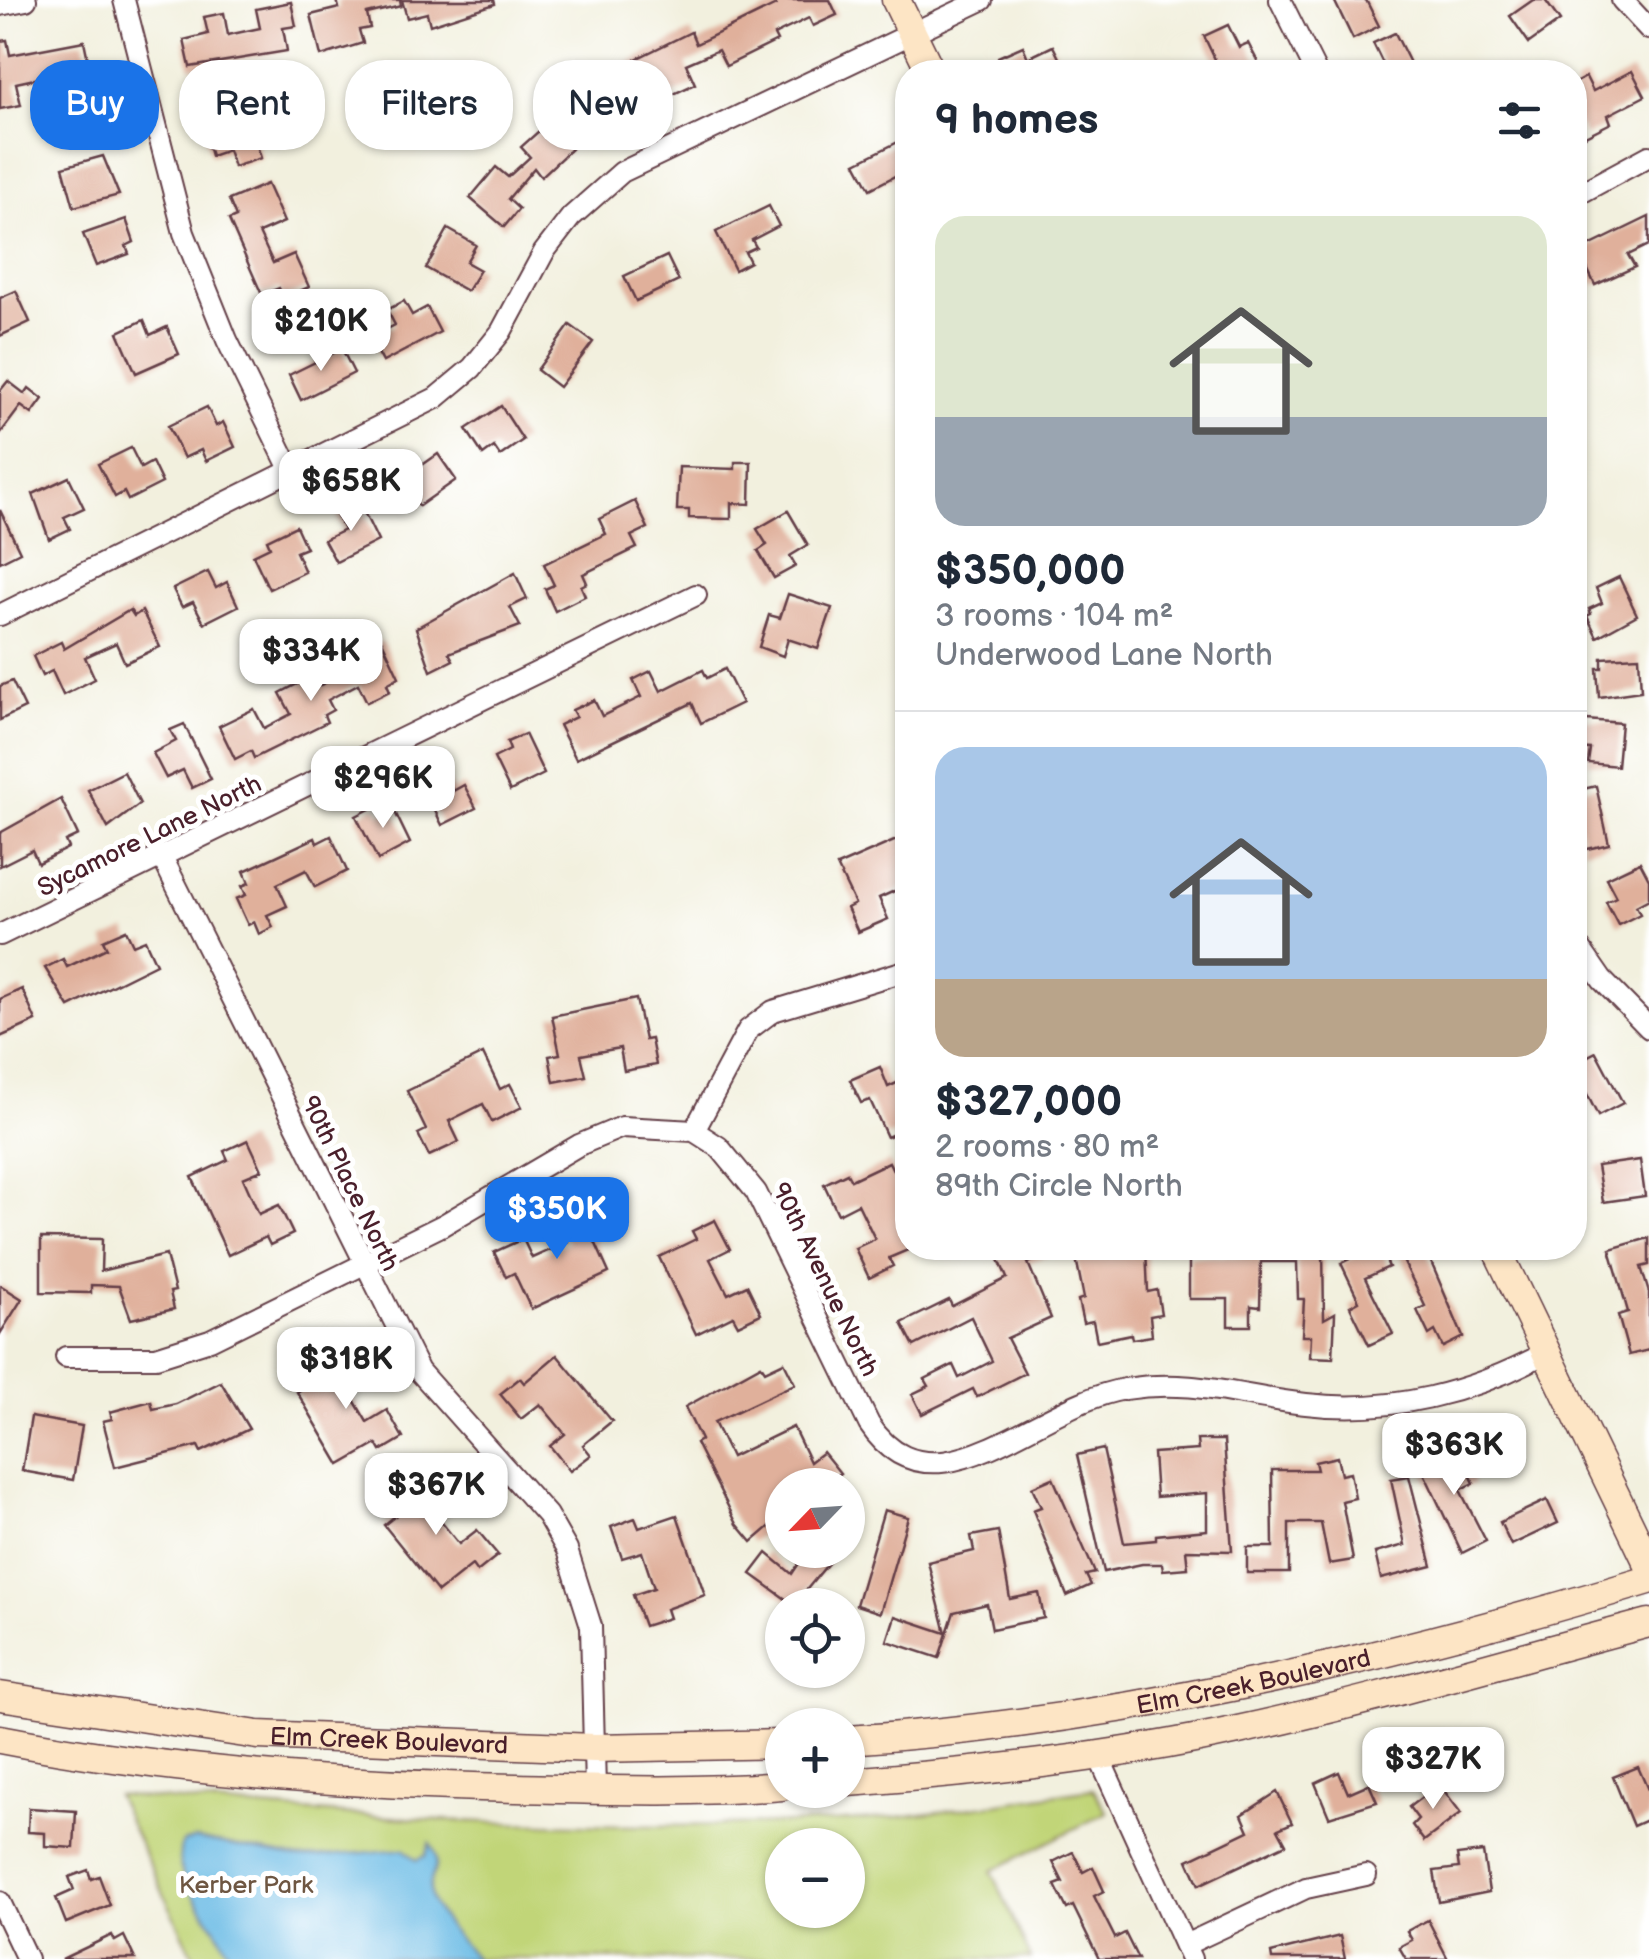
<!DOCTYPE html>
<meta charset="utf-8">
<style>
:root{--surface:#fff;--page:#f6f6f7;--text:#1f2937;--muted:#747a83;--line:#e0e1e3;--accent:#1a73e8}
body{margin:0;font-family:"Balsamiq Sans",sans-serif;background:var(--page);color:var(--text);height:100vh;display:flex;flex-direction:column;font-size:38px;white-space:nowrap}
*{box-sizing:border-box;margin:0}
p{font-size:32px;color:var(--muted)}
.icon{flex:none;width:55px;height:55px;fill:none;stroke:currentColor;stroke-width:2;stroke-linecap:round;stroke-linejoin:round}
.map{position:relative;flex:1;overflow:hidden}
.drawer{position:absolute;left:895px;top:60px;width:692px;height:1200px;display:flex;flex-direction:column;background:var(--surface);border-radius:40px;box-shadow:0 2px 8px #0004}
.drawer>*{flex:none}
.guide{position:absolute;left:30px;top:60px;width:715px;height:90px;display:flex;gap:20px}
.needle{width:65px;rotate:245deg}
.fabs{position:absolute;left:765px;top:1468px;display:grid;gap:20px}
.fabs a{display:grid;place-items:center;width:100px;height:100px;border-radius:50%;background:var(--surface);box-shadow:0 2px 8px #0004;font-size:50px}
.price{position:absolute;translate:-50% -85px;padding:0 22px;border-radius:20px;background:#fff;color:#222;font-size:32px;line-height:65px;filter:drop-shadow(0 2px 5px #0008)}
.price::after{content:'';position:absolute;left:50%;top:60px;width:30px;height:22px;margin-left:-15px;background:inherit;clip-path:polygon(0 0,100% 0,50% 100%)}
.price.selected{background:var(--accent);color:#fff}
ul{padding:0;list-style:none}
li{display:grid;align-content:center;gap:20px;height:530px;padding:0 40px}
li+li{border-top:2px solid var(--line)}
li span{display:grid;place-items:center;height:310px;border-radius:30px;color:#555}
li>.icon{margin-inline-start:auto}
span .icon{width:180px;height:180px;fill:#fffc;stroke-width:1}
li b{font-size:42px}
h2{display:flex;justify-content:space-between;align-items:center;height:120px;padding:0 40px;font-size:42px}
.pill{padding:0 35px;border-radius:40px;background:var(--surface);box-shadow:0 2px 8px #0004;font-size:35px;line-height:90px}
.pill.selected{background:var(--accent);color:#fff}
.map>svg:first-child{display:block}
</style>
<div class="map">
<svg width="1649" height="1959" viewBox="0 0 1649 1959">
<rect width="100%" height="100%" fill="#fff"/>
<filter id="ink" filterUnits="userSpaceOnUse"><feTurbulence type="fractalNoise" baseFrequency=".01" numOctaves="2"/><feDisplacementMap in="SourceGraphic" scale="20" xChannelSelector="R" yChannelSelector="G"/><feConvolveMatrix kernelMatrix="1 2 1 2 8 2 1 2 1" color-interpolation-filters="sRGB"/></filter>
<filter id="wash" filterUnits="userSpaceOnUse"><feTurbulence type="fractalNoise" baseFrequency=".0048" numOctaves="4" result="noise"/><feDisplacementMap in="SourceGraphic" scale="40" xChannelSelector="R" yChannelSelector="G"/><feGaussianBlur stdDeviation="2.25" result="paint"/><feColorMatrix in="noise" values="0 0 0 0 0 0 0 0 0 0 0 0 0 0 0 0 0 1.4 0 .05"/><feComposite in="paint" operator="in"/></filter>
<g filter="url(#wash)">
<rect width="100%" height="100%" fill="#f2f0de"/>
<path fill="#c1d578" stroke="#867a52" stroke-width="2.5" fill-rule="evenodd" d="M1093,1789L1107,1812L992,1871L1031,1959H195L116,1795C363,1819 611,1835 860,1820C938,1815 1016,1799 1093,1789ZM782,1845H848V1910H782Z"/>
<path fill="#6abbe5" stroke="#5a6d88" stroke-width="2.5" d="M196,1839L301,1858L404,1849L416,1860L425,1856L430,1843C444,1868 430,1868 430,1890C431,1914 462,1941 476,1959H231C219,1919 168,1883 182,1843Z"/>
<g id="blocks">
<g fill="#e0b09b">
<path d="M337,0H400L401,6L367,14L370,28L359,30L363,43L321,56L311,15L339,8Z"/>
<path d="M402,0H494L495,4L430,25L427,13L407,18Z"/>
<path d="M774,0H830L837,15L813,26L809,18L774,35L777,41L726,66L718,50L686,64L695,84L623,118L615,101L599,109L587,83L691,32L696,44L776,5Z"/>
<path d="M1334,0H1366L1379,26L1353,39Z"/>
<path d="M1533,0H1545L1560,21L1529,43L1510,16Z"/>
<path d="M291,2L296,26L283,28L287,51L190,67L184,40L208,34L204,17L224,13L228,35L260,28L256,9Z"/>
<path d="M1228,25L1239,47L1248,43L1261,68L1221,72L1204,36Z"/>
<path d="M1395,33L1412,67L1414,72H1387L1373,43Z"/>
<path d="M7,40L10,55L84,41L93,83L56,90L53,75L16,83L21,105L0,109V41Z"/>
<path d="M1023,46L1028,58L1053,46L1066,72H995L1003,69L998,57Z"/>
<path d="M1632,71L1645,96L1608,115L1611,123L1585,136L1575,118V83L1586,77L1593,91Z"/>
<path d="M559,113L577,133L566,143L571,149L541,177L534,168L508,199L519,209L504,227L470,198L496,167L508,177L530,157L521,147Z"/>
<path d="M248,117L261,158L234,167L228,150L211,156L204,131Z"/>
<path d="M908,137V169L870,189L856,163Z"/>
<path d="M103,156L119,195L74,207L63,167Z"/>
<path d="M267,184L284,222L259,233L273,263L294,254L309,287L284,298L279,288L262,295L229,220L236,217L229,200Z"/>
<path d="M769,206L779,226L752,240L756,247L745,252L750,262L735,270L716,232Z"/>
<path d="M1649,217V245L1628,255L1635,267L1595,285L1579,251Z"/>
<path d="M126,219L134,242L126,246L129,254L96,266L83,234Z"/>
<path d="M448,229L476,245L466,262L480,270L467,291L426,268Z"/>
<path d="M667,256L679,281L636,301L624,276Z"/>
<path d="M16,291L30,322L0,336V298Z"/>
<path d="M404,301L412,315L427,307L440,332L383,362L370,338L395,325L387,310Z"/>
<path d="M144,320L150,335L167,327L179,354L136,373L118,332Z"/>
<path d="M570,325L593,342L559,387L537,370Z"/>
<path d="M342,349L354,373L301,400L289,375Z"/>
<path d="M8,381L25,394L29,388L43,399L32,414L21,406L0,434V391Z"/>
<path d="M501,406L523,440L500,456L494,447L483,455L466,429Z"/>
<path d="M207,407L216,426L223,422L235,447L206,461L201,450L184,458L168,426Z"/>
<path d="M131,448L141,468L152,462L162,483L128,500L124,492L115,497L98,464Z"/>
<path d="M438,454L456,480L419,506L401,480Z"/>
<path d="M735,462H751L750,504L731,503V519L689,518V510H677L679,467L735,469Z"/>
<path d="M69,477L84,508L64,517L70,529L49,539L33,494Z"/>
<path d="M635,501L648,528L631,536L637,548L583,574L587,583L581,586L585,596L555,611L545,589L554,585L544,564L606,534L599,519Z"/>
<path d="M360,504L378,541L336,562L324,540L344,530L337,516Z"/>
<path d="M0,510L20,552L0,562Z"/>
<path d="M788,511L808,545L790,556L796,566L774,578L758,551L767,545L757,529Z"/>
<path d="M296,526L306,548L296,552L305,572L269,589L253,555L270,547L267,540Z"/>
<path d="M208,572L216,588L227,582L238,606L204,623L193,602L182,607L173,589Z"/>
<path d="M515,573L527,599L510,607L520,626L449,653L453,660L431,671L416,628Z"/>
<path d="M1619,577L1637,615L1597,637L1587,616L1591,614L1589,609L1602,603L1596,588Z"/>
<path d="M788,594L832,608L818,649L788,639L783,656L759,647L769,615L780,618Z"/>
<path d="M130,610L134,616L142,611L160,647L125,663L116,643L85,657L95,679L63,695L52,671L42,676L33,656L61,642L64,649Z"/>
<path d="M382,641L399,677L387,684L390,691L367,702L358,684L328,700L333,710L324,715L327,722L254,758L251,751L235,759L219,726L254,709L264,728L291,714L280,693L311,677L316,687L352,670L346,659Z"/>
<path d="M1639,656L1641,691L1599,697L1597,668H1602V658Z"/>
<path d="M725,669L742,703L701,723L692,703L576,759L559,725L576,717L572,710L594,700L602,716L641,697L633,680L651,671L661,691L703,670L707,678Z"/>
<path d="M12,681L25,708L0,720V686Z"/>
<path d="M1575,719L1621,723L1617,766L1588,763L1590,749L1575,748Z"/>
<path d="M184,724L211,779L192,788L183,770L166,778L153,753L176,741L170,730Z"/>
<path d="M525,734L544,774L510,791L494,758L510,750L507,742Z"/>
<path d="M124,772L140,804L108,828L88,790Z"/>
<path d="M445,775L453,791L464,785L476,808L442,825L423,786Z"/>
<path d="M1596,786L1609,844L1583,850L1575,791Z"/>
<path d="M61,799L78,835L65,841L68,848L38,863L32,850L0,866V833Z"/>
<path d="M376,806L380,814L393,808L410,843L378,860L356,816Z"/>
<path d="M908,835V885L879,898L888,919L858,932L847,908L855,904L837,866Z"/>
<path d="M331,836L347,871L315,887L306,870L277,884L287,906L267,915L273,927L259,934L254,922L248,925L236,899L246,895L242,886L249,883L244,871L315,838L317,843Z"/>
<path d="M1640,862L1649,879V899L1636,906L1640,914L1618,925L1606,902L1616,897L1606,878Z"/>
<path d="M126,930L133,945L145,940L156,964L69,1007L45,968L63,959L67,967L107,948L103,940Z"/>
<path d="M22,989L36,1021L0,1037V999Z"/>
<path d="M636,999L645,1040L651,1039L656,1065L624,1071L620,1048L581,1055L586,1076L554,1082L549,1056L560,1054L552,1016Z"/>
<path d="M1596,1052L1623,1103L1598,1116L1575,1070V1063Z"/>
<path d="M483,1054L500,1089L510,1084L522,1107L492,1122L483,1104L449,1121L459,1142L429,1156L418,1134L426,1130L407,1091Z"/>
<path d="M880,1067L888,1087L908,1078V1128L887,1137L870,1100L861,1103L850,1080Z"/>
<path d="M248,1140L262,1170L243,1178L259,1214L279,1205L293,1234L270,1245L266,1237L228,1255L192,1177L228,1160L224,1151Z"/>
<path d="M1640,1160L1645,1196L1603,1202L1597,1166Z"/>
<path d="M889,1162L908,1201V1250L889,1258L893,1266L869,1278L855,1248L875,1239L858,1204L838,1214L824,1184L847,1173L851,1180Z"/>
<path d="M589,1207L600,1231L592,1235L609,1273L531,1309L514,1273L506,1277L494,1252L523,1239L532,1258L568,1242L559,1221Z"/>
<path d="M715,1220L730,1249L710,1259L728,1294L747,1285L761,1314L738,1325L733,1316L696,1334L659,1257L696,1239L692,1231Z"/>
<path d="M41,1238L102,1239L101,1271L166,1255L175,1291L170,1292L174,1309L131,1319L119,1286L91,1285V1293L41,1292Z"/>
<path d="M1649,1238V1265L1641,1267L1649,1293V1350L1629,1355L1618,1315L1628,1312L1610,1249Z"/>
<path d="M994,1248H1064L1028,1263L1051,1318L1007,1338L1025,1373L977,1397L973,1389L922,1414L912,1394L929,1386L925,1379L953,1365L959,1378L992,1361L971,1317L914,1346L902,1323L949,1300L952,1306L1007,1278Z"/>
<path d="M1074,1248H1146L1148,1292L1157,1290L1161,1314L1150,1316L1152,1336L1132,1339L1131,1334L1097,1341L1093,1321L1083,1323L1078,1300L1084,1298Z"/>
<path d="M1242,1248H1323L1324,1319L1335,1313L1333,1358L1310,1357L1311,1336H1302L1304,1299H1298L1297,1262H1261L1260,1307L1251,1306V1326H1228V1299H1189V1256H1242Z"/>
<path d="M1372,1248H1380L1389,1267L1365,1278L1393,1334L1369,1345L1350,1306L1359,1301L1341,1263Z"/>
<path d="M1397,1248H1425L1463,1337L1443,1347L1435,1331L1429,1335L1417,1310L1425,1306Z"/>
<path d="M0,1285L22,1299L0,1334Z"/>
<path d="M347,1349L364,1378L347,1388L367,1422L387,1410L403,1438L381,1451L377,1444L340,1465L297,1392L330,1372L324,1363Z"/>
<path d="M557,1355L612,1421L583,1445L591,1455L570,1471L550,1446L565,1434L540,1404L521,1419L500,1394L520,1378L524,1383Z"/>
<path d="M784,1362L795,1384L714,1422L731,1457L793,1427L810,1462L823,1452L840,1473L825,1485H782V1516L752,1542L737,1524L696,1443L701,1440L685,1407L761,1365L765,1371Z"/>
<path d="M221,1382L249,1429L201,1452L198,1446L115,1467L103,1421L112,1419L110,1412L151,1401L153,1409L176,1404Z"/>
<path d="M31,1417L82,1426L73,1480L22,1471Z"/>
<path d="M1197,1440H1224L1232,1551L1186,1550L1188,1568L1163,1570L1162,1564H1142L1104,1572L1077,1455L1103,1449L1124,1543L1156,1540V1535L1207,1530V1493L1156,1497L1153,1453L1198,1450Z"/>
<path d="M1446,1447L1455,1466L1464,1461L1474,1483L1460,1490L1486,1541L1462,1553L1424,1473L1434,1471L1427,1456Z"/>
<path d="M1337,1457L1341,1475L1350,1473L1355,1498L1342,1501L1353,1560L1329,1564L1321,1523H1289V1573H1247V1547H1273L1272,1470H1317L1315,1462Z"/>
<path d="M429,1475L450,1500L434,1513L459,1544L477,1530L498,1555L477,1572L472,1565L438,1592L384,1525L415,1500L409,1491Z"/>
<path d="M1409,1476L1432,1566L1381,1579L1375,1553L1405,1545L1391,1479Z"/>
<path d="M1053,1478L1095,1573L1086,1575L1091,1585L1067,1596L1033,1510L1041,1507L1032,1487Z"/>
<path d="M1547,1500L1558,1523L1511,1545L1500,1522Z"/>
<path d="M884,1510L908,1517L880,1613L856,1605Z"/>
<path d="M677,1515L705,1595L666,1609L669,1618L644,1626L633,1595L654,1588L642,1552L622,1558L611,1527L635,1518L639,1528Z"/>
<path d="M998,1531L1010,1599L1039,1593L1044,1618L992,1629L987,1604L954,1612L939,1658L887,1641L895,1616L946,1633L928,1562L974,1551L971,1536Z"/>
<path d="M808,1550H839L794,1605L751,1574L767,1553L792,1574Z"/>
<path d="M1638,1767L1649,1792V1819L1633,1826L1613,1777Z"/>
<path d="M1339,1772L1348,1793L1369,1784L1377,1802L1329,1817L1315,1783Z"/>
<path d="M1439,1784L1461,1813L1424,1841L1412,1825L1418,1819L1409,1807Z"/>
<path d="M1277,1792L1292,1823L1278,1829L1286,1844L1199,1885L1188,1860L1249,1831L1242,1815Z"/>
<path d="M29,1808L76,1811L74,1848L45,1846V1833L28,1832Z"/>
<path d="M1073,1852L1083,1872L1093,1867L1104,1891L1094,1896L1115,1938L1125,1933L1138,1959H1099L1073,1906L1067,1909L1055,1885L1063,1882L1053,1862Z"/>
<path d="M1483,1852L1489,1892L1439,1902L1434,1871L1459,1868L1457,1855Z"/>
<path d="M88,1870L91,1879L99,1876L110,1905L66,1923L56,1898L74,1890L69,1877Z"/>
<path d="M1428,1920L1448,1959H1406L1399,1947L1412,1940L1407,1931Z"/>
<path d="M112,1935L115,1941L124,1936L135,1959H62Z"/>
<path d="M1340,1936L1345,1959H1272L1271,1953Z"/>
</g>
</g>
</g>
<g filter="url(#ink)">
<use href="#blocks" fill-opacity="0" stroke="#633e46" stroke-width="2.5"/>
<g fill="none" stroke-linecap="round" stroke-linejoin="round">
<defs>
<g id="street">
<path d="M124,0L184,233L227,340L291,471"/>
<path d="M1280,0L1316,72"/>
<path d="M1622,0L1649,29"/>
<path d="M0,5L26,0"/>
<path d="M1575,196L1649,156"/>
<path d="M0,615L436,398L472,368L501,332L544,252L571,217L622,172L982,0"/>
<path d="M162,857L419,1371L547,1515L567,1550L591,1626L595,1790"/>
<path d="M0,935L696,595"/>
<path d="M1575,941L1602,980L1649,1028"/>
<path d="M694,1131L748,1030L773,1011L908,970"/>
<path d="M66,1357H156L210,1340L443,1225L579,1145L622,1127L694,1131L719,1147L756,1192L869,1424C934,1522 1037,1403 1125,1389C1193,1378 1241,1397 1306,1404C1390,1414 1473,1393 1547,1352"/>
<path d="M1098,1755L1191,1959"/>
<path d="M0,1902L27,1959"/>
<path d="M1185,1945L1306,1888L1366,1875"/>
</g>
<g id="secondary">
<path d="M896,0L931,72"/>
<path d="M1496,1248L1649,1565"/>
<path id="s1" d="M0,1696L258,1735L595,1748L782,1744"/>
<path d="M0,1739C170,1772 343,1784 516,1788C604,1790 694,1793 782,1786"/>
<path id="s2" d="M848,1740C1121,1722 1387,1659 1649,1580"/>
<path d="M848,1782C978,1772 1110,1758 1238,1730C1377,1700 1512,1659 1649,1623"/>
</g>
</defs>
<use href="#street" stroke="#633e46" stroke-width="24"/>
<use href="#secondary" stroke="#633e46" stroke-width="31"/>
<use href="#street" stroke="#fff" stroke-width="20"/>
<use href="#secondary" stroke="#fde5c5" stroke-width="28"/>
</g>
</g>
<g text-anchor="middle" stroke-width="10" stroke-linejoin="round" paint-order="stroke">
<g font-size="25" fill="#4a1f2b" stroke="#fff">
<text transform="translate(149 835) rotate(-26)" y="9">Sycamore Lane North</text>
<text transform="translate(351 1183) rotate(64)" y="9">90th Place North</text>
<text transform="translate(826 1279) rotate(64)" y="9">90th Avenue North</text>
<text dy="9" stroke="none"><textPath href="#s2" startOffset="410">Elm Creek Boulevard</textPath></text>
<text dy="9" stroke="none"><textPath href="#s1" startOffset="392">Elm Creek Boulevard</textPath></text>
</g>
<g font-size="25" fill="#6e5642" stroke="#fff">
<text x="246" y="1893">Kerber Park</text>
</g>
</g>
</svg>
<div class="fabs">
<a><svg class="needle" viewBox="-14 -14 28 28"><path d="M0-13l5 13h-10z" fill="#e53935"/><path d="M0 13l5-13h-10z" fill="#747a83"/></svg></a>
<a><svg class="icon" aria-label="locate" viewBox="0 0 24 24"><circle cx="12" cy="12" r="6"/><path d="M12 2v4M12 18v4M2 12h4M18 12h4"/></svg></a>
<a>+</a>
<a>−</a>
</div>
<b class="price" style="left:321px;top:374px">$210K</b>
<b class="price" style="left:351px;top:534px">$658K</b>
<b class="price" style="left:311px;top:704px">$334K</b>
<b class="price" style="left:383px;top:831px">$296K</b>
<b class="price selected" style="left:557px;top:1262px">$350K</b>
<b class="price" style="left:346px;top:1412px">$318K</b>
<b class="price" style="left:1454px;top:1498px">$363K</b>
<b class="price" style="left:436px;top:1538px">$367K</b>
<b class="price" style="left:1433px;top:1812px">$327K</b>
<div class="guide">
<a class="pill selected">Buy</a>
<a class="pill">Rent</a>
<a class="pill">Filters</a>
<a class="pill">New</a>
</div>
<section class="drawer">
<h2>9 homes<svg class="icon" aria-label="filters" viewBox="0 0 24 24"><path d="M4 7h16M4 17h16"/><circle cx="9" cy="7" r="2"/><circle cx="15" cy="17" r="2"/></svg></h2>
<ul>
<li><span style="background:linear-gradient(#dfe7d0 65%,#9aa5b1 0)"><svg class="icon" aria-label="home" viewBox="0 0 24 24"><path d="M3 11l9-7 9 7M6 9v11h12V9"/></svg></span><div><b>$350,000</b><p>3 rooms · 104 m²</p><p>Underwood Lane North</p></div></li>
<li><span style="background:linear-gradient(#a9c7e8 75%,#b9a48a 0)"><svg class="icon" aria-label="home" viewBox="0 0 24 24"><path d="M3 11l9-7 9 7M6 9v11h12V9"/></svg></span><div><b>$327,000</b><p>2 rooms · 80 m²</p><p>89th Circle North</p></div></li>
</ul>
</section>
</div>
